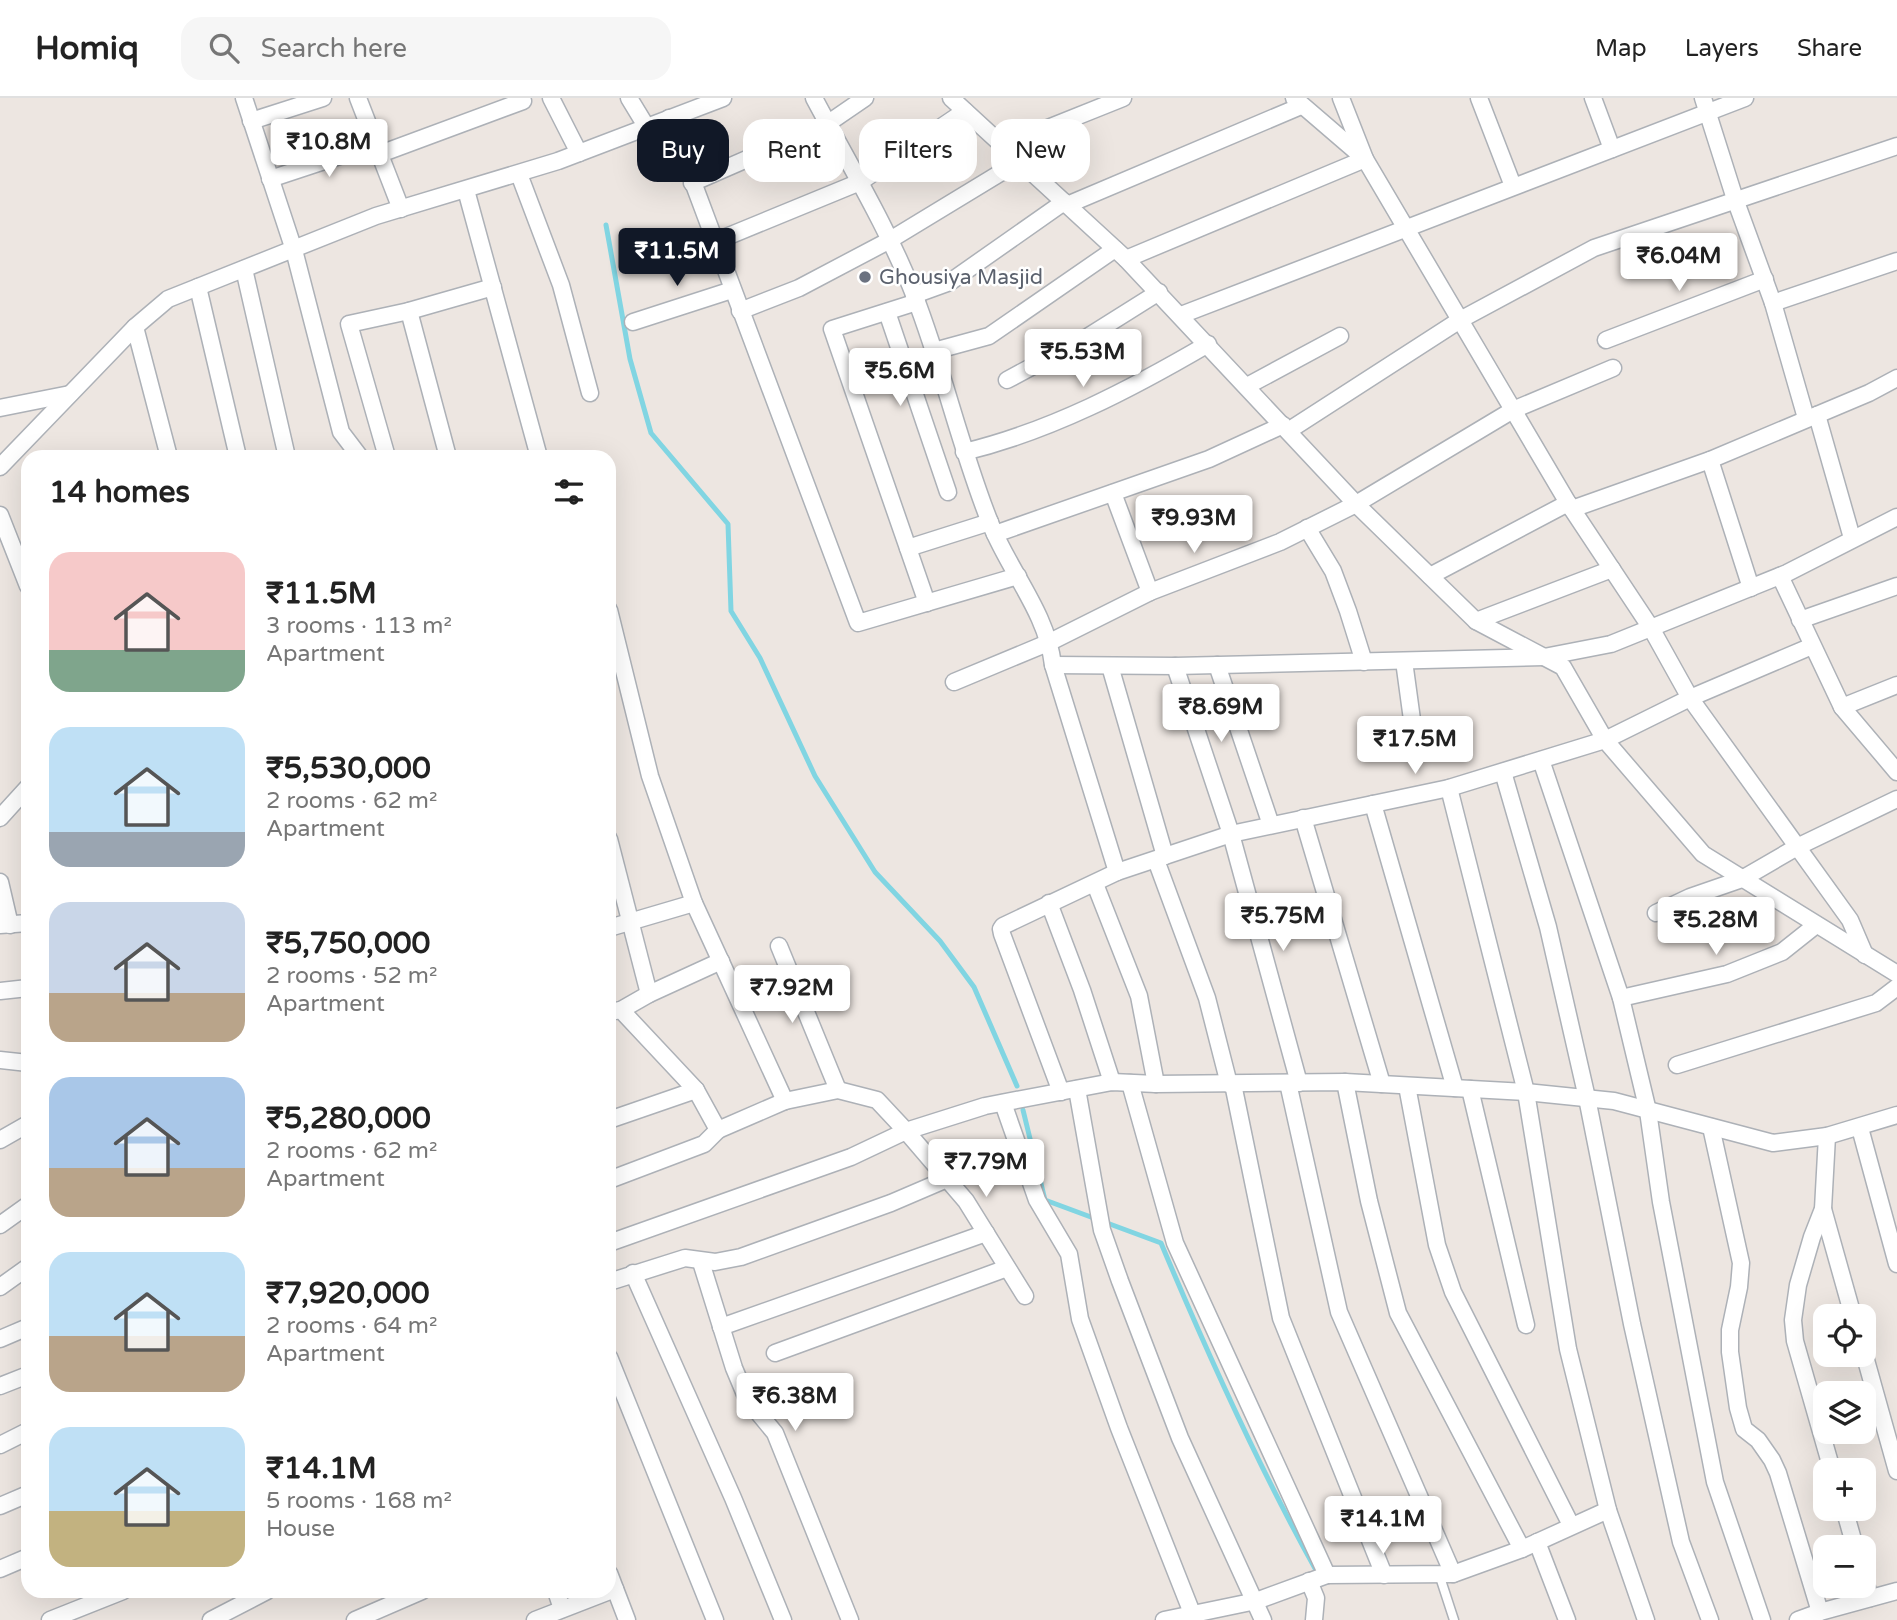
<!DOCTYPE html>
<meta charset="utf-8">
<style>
:root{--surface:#fff;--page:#f6f6f6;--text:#222;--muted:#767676;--line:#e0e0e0;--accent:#111827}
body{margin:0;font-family:"Varela Round",sans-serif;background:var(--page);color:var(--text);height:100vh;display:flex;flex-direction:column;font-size:26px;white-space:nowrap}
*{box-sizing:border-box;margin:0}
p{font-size:23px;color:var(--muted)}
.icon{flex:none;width:38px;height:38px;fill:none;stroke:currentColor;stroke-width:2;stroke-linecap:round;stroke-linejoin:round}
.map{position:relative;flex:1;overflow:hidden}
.drawer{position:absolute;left:21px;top:352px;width:595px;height:1148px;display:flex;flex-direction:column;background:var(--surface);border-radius:21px;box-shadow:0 7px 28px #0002}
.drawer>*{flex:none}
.banner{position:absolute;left:637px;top:21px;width:665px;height:63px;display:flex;gap:14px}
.tools{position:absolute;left:1813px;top:1206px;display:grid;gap:14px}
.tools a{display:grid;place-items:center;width:63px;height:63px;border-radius:14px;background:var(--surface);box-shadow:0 7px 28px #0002;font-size:35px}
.price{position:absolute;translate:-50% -60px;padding:0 16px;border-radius:7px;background:#fff;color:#222;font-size:23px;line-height:46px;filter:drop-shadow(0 2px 4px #0008)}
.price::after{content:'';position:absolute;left:50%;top:42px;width:21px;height:16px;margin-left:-10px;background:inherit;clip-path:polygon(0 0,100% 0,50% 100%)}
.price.on{background:var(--accent);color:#fff}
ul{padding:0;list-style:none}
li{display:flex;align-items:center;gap:21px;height:175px;padding:0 28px}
li span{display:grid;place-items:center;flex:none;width:196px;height:140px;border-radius:21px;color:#555}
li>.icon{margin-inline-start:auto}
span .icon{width:84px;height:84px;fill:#fffc;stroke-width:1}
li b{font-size:30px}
h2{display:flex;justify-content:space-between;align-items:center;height:84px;padding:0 28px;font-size:30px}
.tag{padding:0 24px;border-radius:21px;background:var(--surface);box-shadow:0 7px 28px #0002;font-size:24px;line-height:63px}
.tag.on{background:var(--accent);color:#fff}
header{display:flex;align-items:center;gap:42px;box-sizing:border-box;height:98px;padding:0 35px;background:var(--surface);border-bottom:2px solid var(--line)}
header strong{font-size:33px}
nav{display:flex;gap:38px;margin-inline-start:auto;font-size:24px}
.search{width:490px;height:63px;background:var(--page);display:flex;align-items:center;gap:18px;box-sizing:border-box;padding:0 24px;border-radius:21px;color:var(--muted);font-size:26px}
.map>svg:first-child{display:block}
</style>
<header>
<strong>Homiq</strong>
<div class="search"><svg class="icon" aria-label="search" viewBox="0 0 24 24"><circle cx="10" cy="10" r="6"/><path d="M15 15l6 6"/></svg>Search here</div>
<nav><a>Map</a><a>Layers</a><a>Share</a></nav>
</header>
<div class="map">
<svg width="1897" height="1522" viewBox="0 0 1897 1522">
<rect width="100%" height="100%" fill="#ede6e1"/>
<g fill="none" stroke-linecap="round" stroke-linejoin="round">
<g stroke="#81d5e2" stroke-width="5">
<path d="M606,127L630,261L651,335L728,426L731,513L760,560L815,678L875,774L940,843L974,889L1017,988"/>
<path d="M1023,1012L1045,1102L1161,1145C1208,1257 1258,1368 1317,1474"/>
</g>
<defs>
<path id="service" d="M1439,1476L1454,1522"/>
<g id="minor">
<path d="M244,0L294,152L341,334L360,359"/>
<path d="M358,0L401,111"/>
<path d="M551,0L579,55"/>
<path d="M629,0L646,28"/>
<path d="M814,0C849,66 888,130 915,199C944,274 961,353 991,427C1010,474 1047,515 1053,567L1117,774"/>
<path d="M951,0L1126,161L1356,406L1476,523L1563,569L1605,642L1703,756L1897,876"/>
<path d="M1341,0L1365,61L1568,405L1651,530L1690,600L1850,822L1865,857"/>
<path d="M1479,0L1513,88"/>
<path d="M1593,0L1612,51"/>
<path d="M1703,0L1735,101L1773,205L1806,320"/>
<path d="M669,20L858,525L1018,478"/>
<path d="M251,23L323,0"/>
<path d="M1003,48L1123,0"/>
<path d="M380,56L523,3"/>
<path d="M519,76L561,187L590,295"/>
<path d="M270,81L376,46"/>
<path d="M692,85L827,26L865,0"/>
<path d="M466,92L539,359"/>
<path d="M1067,107L1301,8"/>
<path d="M714,144L860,84L965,13"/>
<path d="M1126,161L1365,61L1294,0"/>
<path d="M244,171L287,359"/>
<path d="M198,189L238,359"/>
<path d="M914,197L950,184L1064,104"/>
<path d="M917,204L832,231L927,505"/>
<path d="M1773,205L1897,163"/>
<path d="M409,213L448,359"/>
<path d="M740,213L799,190L890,142L1020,63"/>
<path d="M887,214L948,394"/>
<path d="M1181,217L1745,0"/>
<path d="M633,224L732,192"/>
<path d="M1606,242L1765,181"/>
<path d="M934,253L989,238L1115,151"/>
<path d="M1007,282L1089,238L1159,194"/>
<path d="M1247,288L1340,238"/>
<path d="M0,310L70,296"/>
<path d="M1817,317L1852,440"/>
<path d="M1288,333L1460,222L1594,150L1897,48"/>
<path d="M964,354C1051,333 1131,291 1208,246"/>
<path d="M169,359L135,229L168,201L376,118L558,63L723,0"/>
<path d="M387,359L349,226L409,213L493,189"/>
<path d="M1710,362L1751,490"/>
<path d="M0,369L135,229"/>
<path d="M1113,395L1150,494"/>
<path d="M1572,411L1710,362L1869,295L1897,280"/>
<path d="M0,417L28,488"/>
<path d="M1307,430L1333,473L1348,513L1364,564"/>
<path d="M995,436L1209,361L1283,327"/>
<path d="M908,450L990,424"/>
<path d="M1430,478L1568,405"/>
<path d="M1780,478L1842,609L1897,674"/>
<path d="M609,512L650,678L694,805L785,1003"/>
<path d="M1800,522L1897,488"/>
<path d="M1476,523L1612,471"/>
<path d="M1053,567L1175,568L1544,559L1611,546L1787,475L1897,419"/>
<path d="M1217,567L1271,727"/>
<path d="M1110,568L1165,758"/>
<path d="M1175,568L1231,736L1299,985"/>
<path d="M954,584L1050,544L1150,494L1280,444L1356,406L1513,312L1613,270"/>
<path d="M1842,609L1897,587"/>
<path d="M1393,641L1408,637L1413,629L1404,563"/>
<path d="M1541,662L1621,900L1648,1013L1661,1104L1715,1384L1762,1522"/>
<path d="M1503,674L1548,829L1587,1000L1632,1226L1681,1444L1710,1522"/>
<path d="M1449,690L1526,994L1568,1251L1608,1412L1646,1522"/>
<path d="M1373,706L1455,990"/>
<path d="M0,720L28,689"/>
<path d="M1303,720L1382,986"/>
<path d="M609,741L649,896"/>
<path d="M1156,762L1207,900L1229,986"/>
<path d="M0,784L10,827"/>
<path d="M1095,786L1139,898L1156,986"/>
<path d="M1049,805L1082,892L1112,984"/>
<path d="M1656,815L1690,799L1742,781L1797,749L1897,701"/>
<path d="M0,827L28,825"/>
<path d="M609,830L694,805"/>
<path d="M779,848L838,992"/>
<path d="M0,893L28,890"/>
<path d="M1621,900L1727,876L1782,854L1816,827"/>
<path d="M621,912L649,896L721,863"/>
<path d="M609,914L621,912L696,992L718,1032L785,1003L838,992L877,1002L906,1033L985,1008L1112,984L1156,986L1345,984L1526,994L1614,1003L1773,1045L1827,1038L1897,1017"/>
<path d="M0,962L28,965"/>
<path d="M1677,967L1876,905L1897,889"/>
<path d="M1345,984L1369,1103L1398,1215L1522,1451"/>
<path d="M1130,985L1175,1145L1327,1477"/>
<path d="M1288,985L1339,1214L1453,1476"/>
<path d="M1233,986L1281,1220L1384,1477"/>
<path d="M1407,988L1437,1147L1453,1194L1571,1427"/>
<path d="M1077,991L1102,1132L1120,1183L1180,1340L1263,1522"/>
<path d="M1470,991L1526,1227"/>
<path d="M1061,994L1002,836L1001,831L1003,828L1117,774L1231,736L1449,690L1605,642L1690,600L1812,548"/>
<path d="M1003,1005L1037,1102L1069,1156L1080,1221L1119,1330L1192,1515"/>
<path d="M609,1022L696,992"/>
<path d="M1711,1029L1741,1165L1739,1189L1730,1232V1254L1738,1310L1744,1331L1758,1342L1772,1362L1778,1375L1820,1514"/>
<path d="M1860,1030L1897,1166"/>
<path d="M1827,1038L1823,1111L1812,1139L1798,1187L1793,1222L1795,1243L1832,1372"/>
<path d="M0,1042L28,1026"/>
<path d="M609,1082L704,1046L718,1032"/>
<path d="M1823,1111L1853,1218"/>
<path d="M0,1127L28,1107"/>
<path d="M609,1145L851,1059L906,1033L966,1103L1025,1198"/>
<path d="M701,1164L734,1270L747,1301L775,1335L850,1522"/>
<path d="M633,1175L733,1400L783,1522"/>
<path d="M609,1184L685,1160L715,1164L741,1159L891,1105L947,1081"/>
<path d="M0,1189L28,1169"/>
<path d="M721,1229L986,1135"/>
<path d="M0,1241L28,1229"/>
<path d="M775,1255L1007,1170"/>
<path d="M1864,1255L1897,1373"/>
<path d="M609,1259L715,1522"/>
<path d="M0,1288L28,1277"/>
<path d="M0,1347L28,1333"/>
<path d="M0,1408L28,1396"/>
<path d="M1844,1410L1855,1449"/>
<path d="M1537,1444L1567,1522"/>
<path d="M0,1471L28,1459"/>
<path d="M609,1475L627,1522"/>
<path d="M1864,1479L1870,1500"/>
<path d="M1309,1483L1316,1500L1314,1522"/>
<path d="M556,1493L562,1511"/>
<path d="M50,1522L123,1493"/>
<path d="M211,1522L267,1493"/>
<path d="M355,1522L422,1493"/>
<path d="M535,1522L615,1491"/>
<path d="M1164,1522L1256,1503L1327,1477L1453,1476L1522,1451L1608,1412"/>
<path d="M1798,1522L1820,1514L1897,1493"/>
</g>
</defs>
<use href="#service" stroke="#adb1b7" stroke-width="11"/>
<use href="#minor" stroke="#adb1b7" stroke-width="19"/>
<use href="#service" stroke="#fff" stroke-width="8"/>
<use href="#minor" stroke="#fff" stroke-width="16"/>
</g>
<circle fill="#6b7280" stroke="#fff" stroke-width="2.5" cx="865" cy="179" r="7"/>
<g text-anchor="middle" stroke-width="5" stroke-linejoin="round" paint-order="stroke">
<g font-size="21" fill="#5b616d" stroke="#fff" text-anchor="start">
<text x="879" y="186">Ghousiya Masjid</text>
</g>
</g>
</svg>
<div class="tools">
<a><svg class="icon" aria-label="locate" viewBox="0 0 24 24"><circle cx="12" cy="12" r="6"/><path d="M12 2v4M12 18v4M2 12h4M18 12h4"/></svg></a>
<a><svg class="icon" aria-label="layers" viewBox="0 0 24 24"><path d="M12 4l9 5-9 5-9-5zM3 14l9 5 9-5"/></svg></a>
<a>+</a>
<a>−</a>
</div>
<b class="price" style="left:329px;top:81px">₹10.8M</b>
<b class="price on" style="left:677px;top:190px">₹11.5M</b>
<b class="price" style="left:1679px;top:195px">₹6.04M</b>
<b class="price" style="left:1083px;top:291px">₹5.53M</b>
<b class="price" style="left:900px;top:310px">₹5.6M</b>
<b class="price" style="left:1194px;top:457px">₹9.93M</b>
<b class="price" style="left:1221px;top:646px">₹8.69M</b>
<b class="price" style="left:1415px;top:678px">₹17.5M</b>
<b class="price" style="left:1283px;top:855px">₹5.75M</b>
<b class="price" style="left:1716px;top:859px">₹5.28M</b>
<b class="price" style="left:792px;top:927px">₹7.92M</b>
<b class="price" style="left:986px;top:1101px">₹7.79M</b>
<b class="price" style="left:795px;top:1335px">₹6.38M</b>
<b class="price" style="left:1383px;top:1458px">₹14.1M</b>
<div class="banner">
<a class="tag on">Buy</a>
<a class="tag">Rent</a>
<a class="tag">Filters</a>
<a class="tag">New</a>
</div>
<section class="drawer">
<h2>14 homes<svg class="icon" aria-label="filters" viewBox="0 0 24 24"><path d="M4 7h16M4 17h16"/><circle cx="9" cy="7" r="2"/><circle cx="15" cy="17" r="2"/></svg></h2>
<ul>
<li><span style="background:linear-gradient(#f6c9c9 70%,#7fa58c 0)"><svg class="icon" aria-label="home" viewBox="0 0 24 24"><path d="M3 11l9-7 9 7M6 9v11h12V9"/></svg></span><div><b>₹11.5M</b><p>3 rooms · 113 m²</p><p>Apartment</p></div></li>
<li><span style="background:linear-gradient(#bfe0f5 75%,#9aa5b1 0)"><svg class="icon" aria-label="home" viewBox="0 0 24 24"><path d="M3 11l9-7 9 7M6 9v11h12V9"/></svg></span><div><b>₹5,530,000</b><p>2 rooms · 62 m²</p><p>Apartment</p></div></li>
<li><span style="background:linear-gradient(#c9d6e8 65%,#b9a48a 0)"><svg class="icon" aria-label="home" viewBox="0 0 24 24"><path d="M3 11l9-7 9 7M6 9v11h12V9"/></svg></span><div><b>₹5,750,000</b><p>2 rooms · 52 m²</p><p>Apartment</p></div></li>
<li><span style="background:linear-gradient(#a9c7e8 65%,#b9a48a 0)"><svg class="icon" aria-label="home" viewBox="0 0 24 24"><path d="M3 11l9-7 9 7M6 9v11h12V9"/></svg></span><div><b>₹5,280,000</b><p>2 rooms · 62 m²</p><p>Apartment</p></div></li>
<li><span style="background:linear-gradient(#bfe0f5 60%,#b9a48a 0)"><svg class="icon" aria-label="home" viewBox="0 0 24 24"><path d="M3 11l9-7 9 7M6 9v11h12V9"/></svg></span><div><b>₹7,920,000</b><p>2 rooms · 64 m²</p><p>Apartment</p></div></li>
<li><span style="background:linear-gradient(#bfe0f5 60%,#c2b280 0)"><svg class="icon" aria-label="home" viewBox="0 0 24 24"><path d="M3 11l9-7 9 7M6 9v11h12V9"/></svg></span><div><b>₹14.1M</b><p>5 rooms · 168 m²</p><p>House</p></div></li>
</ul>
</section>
</div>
